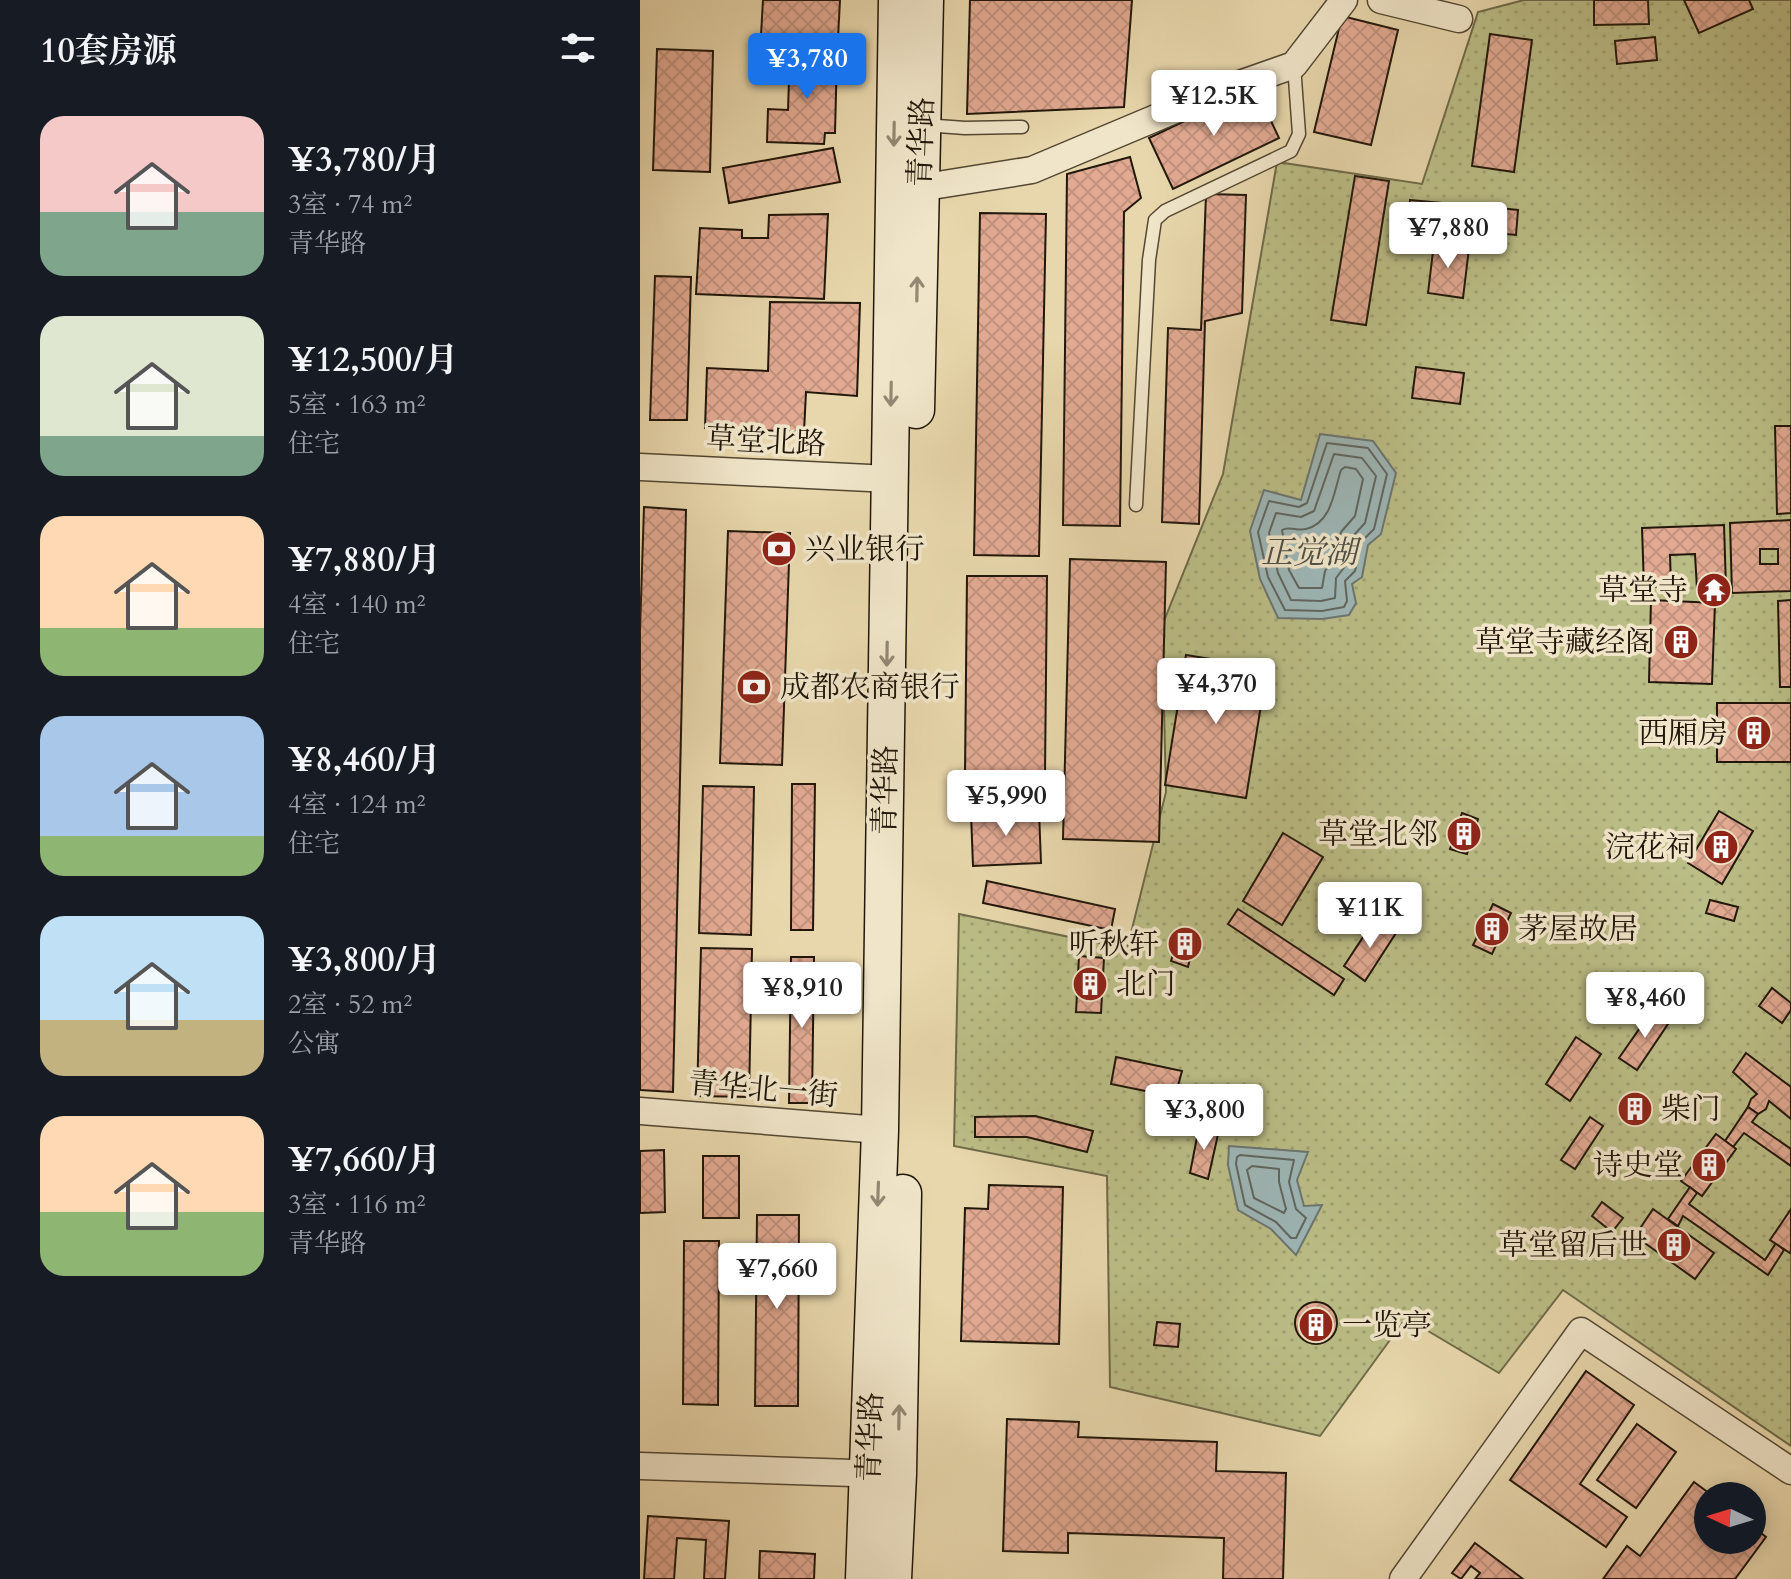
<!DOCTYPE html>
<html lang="zh">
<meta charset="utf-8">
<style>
:root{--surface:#171b24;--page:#242831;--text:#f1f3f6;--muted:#9ea1a6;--accent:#1a73e8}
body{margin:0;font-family:Cardo,"Noto Serif SC",serif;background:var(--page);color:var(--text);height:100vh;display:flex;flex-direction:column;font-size:30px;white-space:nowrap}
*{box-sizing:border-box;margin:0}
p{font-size:26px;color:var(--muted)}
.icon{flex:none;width:44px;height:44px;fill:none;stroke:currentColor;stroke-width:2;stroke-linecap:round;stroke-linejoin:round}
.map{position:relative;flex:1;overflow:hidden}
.side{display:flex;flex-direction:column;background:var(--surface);width:640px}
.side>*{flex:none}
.needle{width:52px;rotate:274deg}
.buttons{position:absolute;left:1054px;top:1482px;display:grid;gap:16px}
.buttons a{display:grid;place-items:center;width:72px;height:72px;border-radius:50%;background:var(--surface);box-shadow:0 4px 20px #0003;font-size:40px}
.price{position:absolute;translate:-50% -68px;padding:0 18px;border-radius:8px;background:#fff;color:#222;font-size:26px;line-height:52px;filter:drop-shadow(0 2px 4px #0008)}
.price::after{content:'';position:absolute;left:50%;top:48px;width:24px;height:18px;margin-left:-12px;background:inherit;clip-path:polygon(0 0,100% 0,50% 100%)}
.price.active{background:var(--accent);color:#fff}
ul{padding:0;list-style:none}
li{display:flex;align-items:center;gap:24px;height:200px;padding:0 40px}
li span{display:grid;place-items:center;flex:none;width:224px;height:160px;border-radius:24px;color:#555}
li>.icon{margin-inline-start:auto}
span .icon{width:96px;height:96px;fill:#fffc;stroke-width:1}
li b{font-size:34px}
h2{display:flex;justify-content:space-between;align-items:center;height:96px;padding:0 40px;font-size:34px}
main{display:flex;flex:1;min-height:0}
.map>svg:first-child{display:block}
</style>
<main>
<section class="side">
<h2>10套房源<svg class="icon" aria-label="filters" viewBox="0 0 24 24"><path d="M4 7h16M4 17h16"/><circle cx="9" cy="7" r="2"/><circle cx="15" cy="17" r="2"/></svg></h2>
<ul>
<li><span style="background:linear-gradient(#f6c9c9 60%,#7fa58c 0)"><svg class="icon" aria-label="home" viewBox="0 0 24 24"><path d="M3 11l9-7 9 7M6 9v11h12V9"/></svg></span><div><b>¥3,780/月</b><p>3室 · 74 m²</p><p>青华路</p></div></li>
<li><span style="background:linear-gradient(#dfe7d0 75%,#7fa58c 0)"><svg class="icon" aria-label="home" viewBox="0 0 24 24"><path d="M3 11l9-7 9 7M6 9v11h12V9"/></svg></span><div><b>¥12,500/月</b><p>5室 · 163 m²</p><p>住宅</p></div></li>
<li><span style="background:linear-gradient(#ffd9b3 70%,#8fb573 0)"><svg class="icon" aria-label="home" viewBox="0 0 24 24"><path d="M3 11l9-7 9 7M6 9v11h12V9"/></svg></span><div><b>¥7,880/月</b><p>4室 · 140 m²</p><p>住宅</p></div></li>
<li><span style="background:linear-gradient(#a9c7e8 75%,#8fb573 0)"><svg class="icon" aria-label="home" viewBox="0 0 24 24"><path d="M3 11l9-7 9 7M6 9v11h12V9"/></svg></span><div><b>¥8,460/月</b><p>4室 · 124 m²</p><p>住宅</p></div></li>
<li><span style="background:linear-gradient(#bfe0f5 65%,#c2b280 0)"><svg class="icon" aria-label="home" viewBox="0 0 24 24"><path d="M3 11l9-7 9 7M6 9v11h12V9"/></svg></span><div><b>¥3,800/月</b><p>2室 · 52 m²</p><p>公寓</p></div></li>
<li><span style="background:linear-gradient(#ffd9b3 60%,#8fb573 0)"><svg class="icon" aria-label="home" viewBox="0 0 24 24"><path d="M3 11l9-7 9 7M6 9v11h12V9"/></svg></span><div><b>¥7,660/月</b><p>3室 · 116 m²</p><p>青华路</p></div></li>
</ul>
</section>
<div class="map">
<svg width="1151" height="1579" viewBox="0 0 1151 1579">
<defs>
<pattern id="grass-dots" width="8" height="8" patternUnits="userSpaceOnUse" patternTransform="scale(2)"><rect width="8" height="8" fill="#bbbd86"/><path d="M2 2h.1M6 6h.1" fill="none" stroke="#a0a272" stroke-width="1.8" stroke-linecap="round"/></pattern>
<pattern id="building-cross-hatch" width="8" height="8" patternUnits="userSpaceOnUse" patternTransform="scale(2)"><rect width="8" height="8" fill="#e2aa93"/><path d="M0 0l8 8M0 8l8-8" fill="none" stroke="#c2927d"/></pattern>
</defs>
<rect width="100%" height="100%" fill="#e8d7ac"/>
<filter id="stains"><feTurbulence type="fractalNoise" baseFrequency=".0025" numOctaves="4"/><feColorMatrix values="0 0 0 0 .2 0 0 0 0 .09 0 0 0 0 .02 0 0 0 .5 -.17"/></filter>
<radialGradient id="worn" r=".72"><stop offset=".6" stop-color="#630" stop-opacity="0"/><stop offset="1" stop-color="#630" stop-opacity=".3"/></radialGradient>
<path fill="url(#grass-dots)" stroke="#6e6a48" stroke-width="2" d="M884,0H1151V1446L923,1290L859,1373L766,1318L680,1436L470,1387L467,1176L314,1146L319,914L487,949L526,792L522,626L583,474L637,162L782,184L838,12Z"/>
<g fill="#9db6b6" stroke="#6b7671" stroke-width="2">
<path d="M680,434L733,441L756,473L741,534L728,545L722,577L712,584L716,603L709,615L682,619L638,618L620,579L610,531L624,490L661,500Z"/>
<path d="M589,1146L668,1152L657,1180L664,1206L682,1205L656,1255L631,1229L598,1210L588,1165Z"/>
</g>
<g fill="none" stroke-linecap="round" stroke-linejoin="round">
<g stroke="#5f6660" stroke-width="2">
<path d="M687,443L728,448L747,474L734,529L722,541L715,571L705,581L707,601L704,607L682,611L645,610L628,577L618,532L629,501L659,507L667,503Z"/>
<path d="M694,454L722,458L736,476L725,523L713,536L706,565L696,578L695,598L681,601L651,600L638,573L629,533L636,513L661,517L674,511Z"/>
<path d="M705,467L716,469L723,479L715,516L701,532L695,558L685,571L682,588H659L649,570L642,530C649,526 657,531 666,529C692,523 694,491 701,470Z"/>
<path d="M600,1155L654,1160L649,1182L656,1209L666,1218L656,1238H651L636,1222L605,1205L596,1164L597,1157Z"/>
<path d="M612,1166L639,1169V1182L646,1209L644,1213L614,1198L607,1170Z"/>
</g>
</g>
<g fill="url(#building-cross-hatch)" stroke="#21170a" stroke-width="2" fill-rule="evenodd">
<path d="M123,0H200L198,38L121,35Z"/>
<path d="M330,0H492L484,107L327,114Z"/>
<path d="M954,0H1008L1009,24L954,25Z"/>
<path d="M1044,0H1109L1113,9L1059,33Z"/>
<path d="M702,16L758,30L731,145L674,132Z"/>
<path d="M850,34L892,40L874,172L832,166Z"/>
<path d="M1015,37L1017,60L977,64L975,41Z"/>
<path d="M17,49L73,51L70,172L13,170Z"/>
<path d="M150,52L197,54L195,133H185L184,144L127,142L128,109L148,110Z"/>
<path d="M615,87L639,138L533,189L509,138Z"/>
<path d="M193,148L200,182L89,203L83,168Z"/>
<path d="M490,157L501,198L484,212L480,526L423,525L427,174Z"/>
<path d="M715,176L749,181L726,325L691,320Z"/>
<path d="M566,194L606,195L602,313L565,321L559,524L522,522L528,328L561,330Z"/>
<path d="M770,200L878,210L876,235L768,225Z"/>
<path d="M340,213L406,214L399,556L334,555Z"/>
<path d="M188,214L184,299L56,294L60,228L102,230V238H128L129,215Z"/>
<path d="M794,243L829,248L823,298L788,293Z"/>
<path d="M15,276L51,277L47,420H10Z"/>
<path d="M130,302L220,303L217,396L166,392L164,432L65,428L67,368L128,371Z"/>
<path d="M776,367L824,373L820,404L772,398Z"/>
<path d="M1135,426H1151V513L1137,514Z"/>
<path d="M4,507L46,510L33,1092L0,1090V630Z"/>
<path d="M1151,520V591L1092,593L1090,523ZM1120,549H1138V564H1120Z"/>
<path d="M1084,525L1086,588L1057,589L1055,554L1030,555L1031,586L1004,587L1002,528Z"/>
<path d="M88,531L150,533L142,765L80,763Z"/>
<path d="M430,559L526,562L519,842L423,839Z"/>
<path d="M327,576H407L405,774L325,773Z"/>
<path d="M1011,600L1075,603L1072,684L1009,682Z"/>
<path d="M1151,600V687H1140L1138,601Z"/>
<path d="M546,655L627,668L606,798L525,785Z"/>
<rect x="1077" y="703" width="74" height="59"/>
<path d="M152,784H175L173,930H151Z"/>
<path d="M63,786L114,787L111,935L59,933Z"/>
<path d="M399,811L401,863L333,866L331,814Z"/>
<path d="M1079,811L1113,831L1082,884L1048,863Z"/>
<path d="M822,813L838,819L827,854L810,849Z"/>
<path d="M643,833L683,857L642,925L603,901Z"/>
<path d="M347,881L475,909L471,930L343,903Z"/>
<path d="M1070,900L1098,907L1094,921L1066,913Z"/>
<path d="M853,904L871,913L852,954L833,945Z"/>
<path d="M598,909L704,979L694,995L588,924Z"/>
<path d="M735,919L756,933L725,981L704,966Z"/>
<path d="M540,933L555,938L548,967L531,961Z"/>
<path d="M61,948L112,949L109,1097L57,1096Z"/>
<path d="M439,956L464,958L461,1013L436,1012Z"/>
<path d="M151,957H174L172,1103H149Z"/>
<circle cx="977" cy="994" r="7"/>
<path d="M1132,988L1151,1003V1010L1142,1023L1119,1006Z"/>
<path d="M1013,1009L1030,1021L997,1070L979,1058Z"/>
<path d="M936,1037L961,1054L930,1101L906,1084Z"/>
<path d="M1106,1053L1151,1087V1119L1129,1101L1126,1109L1118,1114L1108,1107L1111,1099L1117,1094L1093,1072Z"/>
<path d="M476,1057L542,1071L535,1097L471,1084Z"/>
<path d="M998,1093L1008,1100L992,1125L981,1118Z"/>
<path d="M1108,1107L1118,1114L1112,1122L1151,1149V1166L1104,1133L1093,1147L1085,1141Z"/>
<path d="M395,1116L453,1131L447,1152L387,1137H335V1117Z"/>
<path d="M950,1117L963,1126L935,1169L921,1160Z"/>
<path d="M559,1127L579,1130L568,1179L550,1173Z"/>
<path d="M1076,1134L1096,1149L1062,1196L1041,1181Z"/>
<path d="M24,1150L25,1212L0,1213V1151Z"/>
<rect x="63" y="1156" width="36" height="62"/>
<path d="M349,1185L423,1187L419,1344L321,1341L325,1208L348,1209Z"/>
<path d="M1050,1187L1057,1193L1049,1204L1125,1260L1136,1243L1144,1250L1128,1275L1043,1216L1038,1226L1028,1219Z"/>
<path d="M962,1202L983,1218L972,1232L952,1216Z"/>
<path d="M1013,1209L1074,1253L1055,1279L995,1236Z"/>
<path d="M1151,1209V1251L1150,1253L1130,1240Z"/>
<path d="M117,1215H159L158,1406H115Z"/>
<path d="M44,1241H79L78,1405L43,1404Z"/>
<circle cx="676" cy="1323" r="21"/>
<path d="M517,1322L540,1324L538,1347L514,1345Z"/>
<path d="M946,1371L994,1405L940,1484L987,1517L966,1547L870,1480Z"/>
<path d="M367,1419L439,1422L438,1437L577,1442L576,1471L646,1473L643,1579H583L584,1538L428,1533V1553L363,1551Z"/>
<path d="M997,1424L1036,1452L996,1508L957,1480Z"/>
<path d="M1054,1482L1073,1496H1068V1540H1112V1526L1126,1537L1095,1579H963L987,1546L1000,1556Z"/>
<path d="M8,1516L89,1521L85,1579H64L66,1540L37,1538L34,1579H4Z"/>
<path d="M835,1543L883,1579H835L840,1573L831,1566L821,1579L812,1573Z"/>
<path d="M120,1551L175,1554L174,1579H119Z"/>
</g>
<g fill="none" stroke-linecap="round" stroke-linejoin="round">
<defs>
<g id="service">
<path d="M284,125L325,128L382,127"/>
<path d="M496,505L509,260L515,220L525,211L651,151L659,134L654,65"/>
</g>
<g id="minor">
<path d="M741,0L819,19"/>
<path d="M279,188L392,170L580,91L654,65L704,0"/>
<path d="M0,467L250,479"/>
<path d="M0,1111L240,1130"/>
<path d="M0,1466L243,1474"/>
<path d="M763,1579L941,1331L1151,1471"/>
</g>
<g id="secondary">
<path d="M276,410L285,0"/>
<path d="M224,1579L240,1130L257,0"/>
<path d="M253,1579L258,1474L263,1193"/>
</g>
</defs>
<use href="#service" stroke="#534732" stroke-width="15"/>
<use href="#minor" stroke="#534732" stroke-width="29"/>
<use href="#secondary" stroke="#21170a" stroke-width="39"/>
<use href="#service" stroke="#f0e5c9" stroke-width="12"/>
<use href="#minor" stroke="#f0e5c9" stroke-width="26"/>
<use href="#secondary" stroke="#f0e5c9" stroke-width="36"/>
</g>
<defs><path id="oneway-shaft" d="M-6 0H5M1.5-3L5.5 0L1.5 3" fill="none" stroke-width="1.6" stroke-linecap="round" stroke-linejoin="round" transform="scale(2)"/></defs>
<g stroke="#938873">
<use href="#oneway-shaft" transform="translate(254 134) rotate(91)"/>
<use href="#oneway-shaft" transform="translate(277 289) rotate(-89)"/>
<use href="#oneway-shaft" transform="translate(251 394) rotate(91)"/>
<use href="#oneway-shaft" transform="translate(247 654) rotate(91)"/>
<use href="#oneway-shaft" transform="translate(238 1194) rotate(92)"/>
<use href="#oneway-shaft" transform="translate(259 1417) rotate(-89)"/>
</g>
<defs>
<symbol id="bank-disc" viewBox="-11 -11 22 22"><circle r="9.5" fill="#8f2418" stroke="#f0e5c9"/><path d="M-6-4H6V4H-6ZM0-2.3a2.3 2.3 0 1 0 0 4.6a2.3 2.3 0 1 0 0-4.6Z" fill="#fff"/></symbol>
<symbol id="temple-disc" viewBox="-11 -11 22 22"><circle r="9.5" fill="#8f2418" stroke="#f0e5c9"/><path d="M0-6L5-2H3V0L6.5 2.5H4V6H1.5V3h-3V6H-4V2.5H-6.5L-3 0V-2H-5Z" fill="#fff"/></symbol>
<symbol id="building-disc" viewBox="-11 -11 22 22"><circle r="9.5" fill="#8f2418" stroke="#f0e5c9"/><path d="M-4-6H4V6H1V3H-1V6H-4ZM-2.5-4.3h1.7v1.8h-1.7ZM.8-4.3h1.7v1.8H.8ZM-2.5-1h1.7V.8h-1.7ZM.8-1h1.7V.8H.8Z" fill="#fff"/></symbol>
</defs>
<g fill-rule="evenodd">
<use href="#bank-disc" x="119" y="529" width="40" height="40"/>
<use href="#temple-disc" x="1054" y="570" width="40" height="40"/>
<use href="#building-disc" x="1021" y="622" width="40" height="40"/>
<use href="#bank-disc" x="94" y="667" width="40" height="40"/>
<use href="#building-disc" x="1094" y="713" width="40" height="40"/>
<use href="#building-disc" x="804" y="814" width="40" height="40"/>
<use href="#building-disc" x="1061" y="827" width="40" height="40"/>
<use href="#building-disc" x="832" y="909" width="40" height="40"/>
<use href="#building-disc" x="525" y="924" width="40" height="40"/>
<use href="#building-disc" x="430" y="964" width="40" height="40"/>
<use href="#building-disc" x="975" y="1089" width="40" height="40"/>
<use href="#building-disc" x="1049" y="1145" width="40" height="40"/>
<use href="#building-disc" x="1014" y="1225" width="40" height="40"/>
<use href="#building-disc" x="656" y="1305" width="40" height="40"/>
</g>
<g text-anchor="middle" stroke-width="7" stroke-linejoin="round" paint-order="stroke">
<g font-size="30" fill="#21170a" stroke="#f0e5c9">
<text transform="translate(281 142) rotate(-88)" y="10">青华路</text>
<text transform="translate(126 441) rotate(3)" y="10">草堂北路</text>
<text transform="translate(245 790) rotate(-89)" y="10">青华路</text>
<text transform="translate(123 1089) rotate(5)" y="10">青华北一街</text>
<text transform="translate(230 1437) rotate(-88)" y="10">青华路</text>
</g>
<g font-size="30" fill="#21170a" stroke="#f0e5c9" text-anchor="end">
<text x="165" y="559" text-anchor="start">兴业银行</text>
<text x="1048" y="600">草堂寺</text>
<text x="1015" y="652">草堂寺藏经阁</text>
<text x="140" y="697" text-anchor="start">成都农商银行</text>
<text x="1088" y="743">西厢房</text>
<text x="798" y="844">草堂北邻</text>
<text x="1055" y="857">浣花祠</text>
<text x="878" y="939" text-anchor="start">茅屋故居</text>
<text x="519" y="954">听秋轩</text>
<text x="476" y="994" text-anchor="start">北门</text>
<text x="1021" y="1119" text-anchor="start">柴门</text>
<text x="1043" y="1175">诗史堂</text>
<text x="1008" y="1255">草堂留后世</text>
<text x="702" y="1335" text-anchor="start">一览亭</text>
</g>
<g font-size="32" font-style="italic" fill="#4c4f46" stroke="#f0e5c9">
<text x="669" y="563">正觉湖</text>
</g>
</g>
<rect width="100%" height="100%" filter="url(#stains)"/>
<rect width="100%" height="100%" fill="url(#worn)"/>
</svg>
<div class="buttons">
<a><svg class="needle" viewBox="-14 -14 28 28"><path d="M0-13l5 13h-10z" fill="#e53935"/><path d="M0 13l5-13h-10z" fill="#9ea1a6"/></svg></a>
</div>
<b class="price active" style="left:167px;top:101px">¥3,780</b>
<b class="price" style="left:574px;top:138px">¥12.5K</b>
<b class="price" style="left:808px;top:270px">¥7,880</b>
<b class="price" style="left:576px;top:726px">¥4,370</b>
<b class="price" style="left:366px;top:838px">¥5,990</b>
<b class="price" style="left:730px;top:950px">¥11K</b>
<b class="price" style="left:162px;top:1030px">¥8,910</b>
<b class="price" style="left:1005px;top:1040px">¥8,460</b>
<b class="price" style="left:564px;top:1152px">¥3,800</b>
<b class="price" style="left:137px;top:1311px">¥7,660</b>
</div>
</main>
